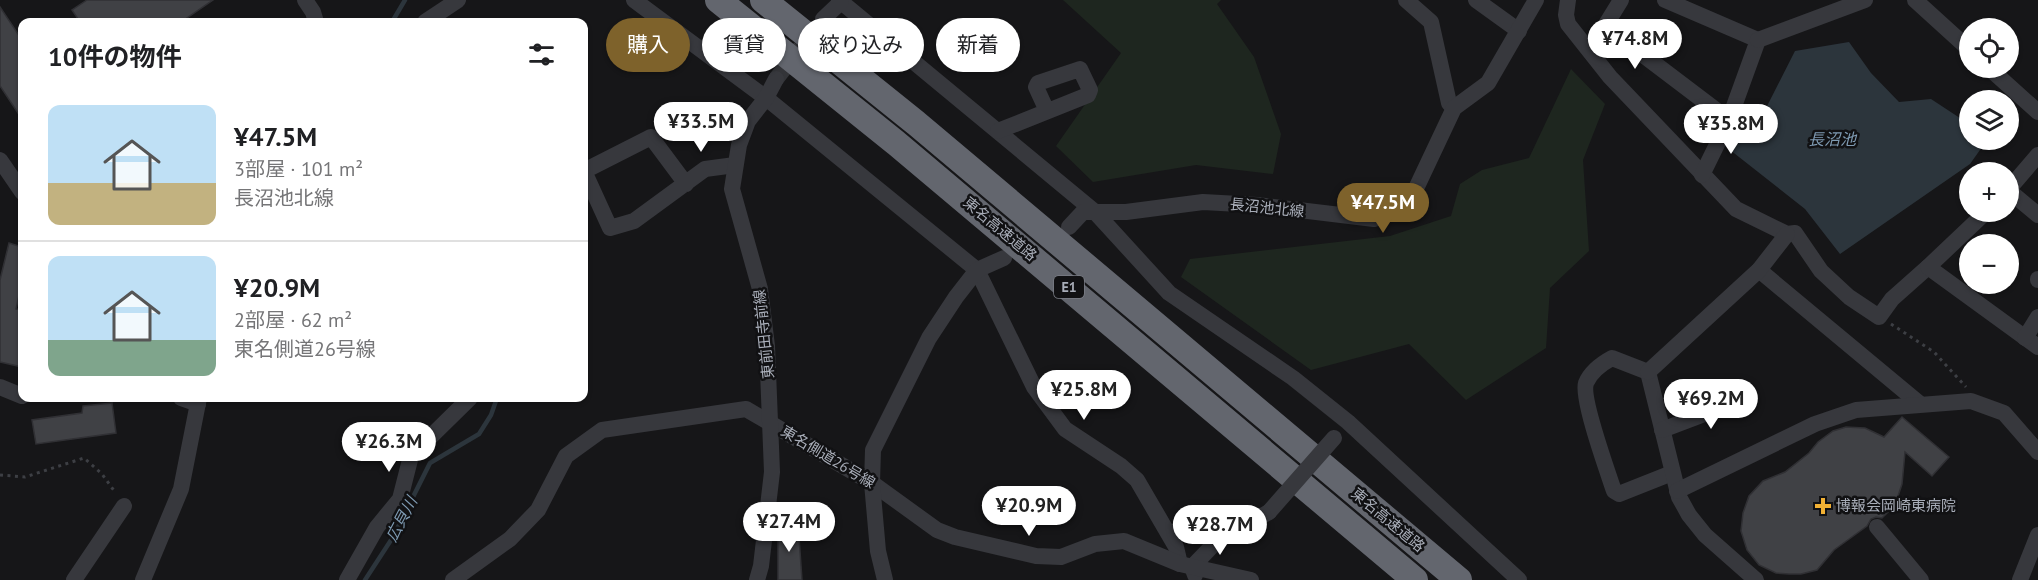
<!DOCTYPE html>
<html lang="ja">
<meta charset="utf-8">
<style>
:root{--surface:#fff;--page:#f6f6f6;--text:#202124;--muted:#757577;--line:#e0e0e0;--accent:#7e622b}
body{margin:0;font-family:"PT Sans","Noto Sans JP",sans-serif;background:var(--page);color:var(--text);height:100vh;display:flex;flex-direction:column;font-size:22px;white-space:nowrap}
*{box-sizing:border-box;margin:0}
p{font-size:20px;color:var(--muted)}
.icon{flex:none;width:33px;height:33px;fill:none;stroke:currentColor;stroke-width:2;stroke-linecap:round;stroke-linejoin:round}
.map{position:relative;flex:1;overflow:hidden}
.sheet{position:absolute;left:18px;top:18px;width:570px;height:384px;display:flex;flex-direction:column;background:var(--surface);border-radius:12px;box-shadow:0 2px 4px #0004}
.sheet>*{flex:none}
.hud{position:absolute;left:606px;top:18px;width:570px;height:54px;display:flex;gap:12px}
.tools{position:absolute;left:1959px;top:18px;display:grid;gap:12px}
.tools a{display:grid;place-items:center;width:60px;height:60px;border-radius:50%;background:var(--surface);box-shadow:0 2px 4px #0004;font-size:30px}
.price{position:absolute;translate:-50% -51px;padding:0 14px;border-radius:21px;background:#fff;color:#222;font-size:20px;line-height:39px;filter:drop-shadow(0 2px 3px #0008)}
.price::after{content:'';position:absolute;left:50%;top:36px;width:18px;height:14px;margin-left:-9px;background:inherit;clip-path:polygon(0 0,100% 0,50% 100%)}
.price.selected{background:var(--accent);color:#fff}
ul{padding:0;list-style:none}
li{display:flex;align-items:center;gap:18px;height:150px;padding:0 30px}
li+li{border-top:2px solid var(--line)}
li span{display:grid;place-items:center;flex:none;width:168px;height:120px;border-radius:12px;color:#555}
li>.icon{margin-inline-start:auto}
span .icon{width:72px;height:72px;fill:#fffc;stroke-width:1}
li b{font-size:26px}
h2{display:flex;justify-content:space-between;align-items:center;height:72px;padding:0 30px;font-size:26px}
.pill{padding:0 21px;border-radius:27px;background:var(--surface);box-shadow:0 2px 4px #0004;font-size:21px;line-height:54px}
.pill.selected{background:var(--accent);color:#fff}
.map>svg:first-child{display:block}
</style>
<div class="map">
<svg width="2038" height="580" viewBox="0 0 2038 580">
<rect width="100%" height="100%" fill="#161618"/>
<g fill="#1e261f">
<path d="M1063,0H1221L1217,4L1254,57L1281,134L1273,174L1196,165L1093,182L1056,146L1121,53Z"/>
<path d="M1571,69L1605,104L1583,160L1589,251L1550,288L1546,348L1466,400L1409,344L1311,370L1181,277L1190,259L1390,236L1451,216L1460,184L1482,170L1529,158Z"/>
</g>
<path fill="#2c353c" d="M1849,42L1871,73L1899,102L1931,99L1969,124L1970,140H1987L1970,164L1840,254L1805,209L1725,146L1743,127L1763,114L1795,51Z"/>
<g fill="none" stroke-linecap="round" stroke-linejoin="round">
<g stroke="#2c353c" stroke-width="4.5">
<path d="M392,22L405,0"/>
<path d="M365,580L393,537L430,463L479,434L491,415L497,398"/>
</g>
</g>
<g fill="#404145" stroke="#303034" stroke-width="1.5">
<path d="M87,0H213L181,22H80L72,10Z"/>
<path d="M0,7L22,40V119L0,86Z"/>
<path d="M9,243L22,247V282L16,309L22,310V367L0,362V280Z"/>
<path d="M112,403L116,433L36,444L32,420L82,413L83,406Z"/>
<path d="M1902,417L1949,457L1932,476L1905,452L1902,484L1895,505L1882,518L1876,517L1871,519L1867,526L1834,550L1817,570L1801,574H1789L1776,573L1759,565L1747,550L1741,531L1743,513L1749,496L1763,481L1785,472L1809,453L1818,442L1833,431L1846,427L1865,428L1884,437Z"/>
<path d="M798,522L802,580H778V526Z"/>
</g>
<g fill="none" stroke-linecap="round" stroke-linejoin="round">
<path stroke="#333438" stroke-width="16" stroke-dasharray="16 8" stroke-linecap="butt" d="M776,79L814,30"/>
<g stroke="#3d3f44" stroke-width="3" stroke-dasharray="3 4.5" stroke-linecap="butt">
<path d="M1891,324L1934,352L1966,387"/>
<path d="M0,475L25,477L84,458L102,474L115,492"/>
</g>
<g stroke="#37383d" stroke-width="16">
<path d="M305,0L313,12L316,22"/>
<path d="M634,0L766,98L977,270L1034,387L1065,429L1121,466L1137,480L1176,547L1180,564"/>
<path d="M839,0L1095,212L1169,293L1293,378L1348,422L1519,580"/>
<path d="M1406,0L1431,22L1449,103L1454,108"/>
<path d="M1476,0L1519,31"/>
<path d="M1568,0L1566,15L1568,24L1610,77L1736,209L1787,234L1795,233L1821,271L1849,297L1879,317L1892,299L1928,267"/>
<path d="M1621,0L1605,26L1729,120"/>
<path d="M1665,0L1758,40L1729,120L1702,175"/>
<path d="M1915,0L1970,50"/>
<path d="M823,19L841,2"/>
<path d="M425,22L458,0"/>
<path d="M1758,40L1865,0"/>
<path d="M1989,68L2038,112"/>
<path d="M998,131L1088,95L1090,90L1080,69L1038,83L1036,87L1047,111"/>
<path d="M0,160L22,192"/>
<path d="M686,184L651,137L584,171L610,228L634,221L705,169L735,165"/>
<path d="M2008,190L2038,155"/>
<path d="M2008,190L2038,215"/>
<path d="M1986,212L1928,267L2038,347"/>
<path d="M1069,227L1083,212H1126L1203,202L1257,205L1374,219L1394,211L1412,197L1454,108L1488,83L1536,0"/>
<path d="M1759,270L1920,404"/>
<path d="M2038,279V280"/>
<path d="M2025,338L2038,317"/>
<path d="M1648,372L1612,358C1601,364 1591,371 1586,383C1581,398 1608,473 1614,491L1619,494L1672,473"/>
<path d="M1648,372L1679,497L1689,515L1705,535L1756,580"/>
<path d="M1648,372L1759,270L1787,234"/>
<path d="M0,387L22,396"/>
<path d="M181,398L198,404"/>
<path d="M1662,430L1749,397"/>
<path d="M1677,491L1815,424L1856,410L1971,401L2004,413L2038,452"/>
<path d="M1877,527L1921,580"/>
<path d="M1195,575L1192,567L1216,542L1269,512"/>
<path d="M74,580L124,506"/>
<path d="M143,580L181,489L199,398"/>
<path d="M347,580L377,527L400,499L411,456L470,398"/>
<path d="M453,580L510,539L538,510L566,456L602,430L746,409L872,483L937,530L955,537L1036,556L1061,557L1095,544L1124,541L1180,564L1251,580"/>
<path d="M757,580L761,566L772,472L767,346L760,289L732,189L739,145L748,121L766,98L776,79"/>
<path d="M885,580L878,551L872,483L873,450L929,338L956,297L977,270L1004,258"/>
<path d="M2020,580L2038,535"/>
</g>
<g stroke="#63666e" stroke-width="26">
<path d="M718,0L896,143L1415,580"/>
<path d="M763,0L916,123L1459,580"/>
</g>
<path stroke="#37383d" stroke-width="16" d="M1269,512L1334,438"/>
</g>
<path fill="#f2b134" stroke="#111113" stroke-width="2" d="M1820 497h6v6h6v6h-6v6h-6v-6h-6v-6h6z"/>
<g text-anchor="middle" stroke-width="5" stroke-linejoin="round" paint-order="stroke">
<rect fill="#111113" stroke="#7b7e86" stroke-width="1.5" x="1054" y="276" width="30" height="22" rx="4.5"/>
<g font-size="14" font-weight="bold" fill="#a8adb8">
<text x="1069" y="292">E1</text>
</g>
<g font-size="15" fill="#a8adb8" stroke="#111113">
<text transform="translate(1267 208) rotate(6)" y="5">長沼池北線</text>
<text transform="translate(1000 229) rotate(40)" y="5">東名高速道路</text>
<text transform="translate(764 334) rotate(-96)" y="5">東前田寺前線</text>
<text transform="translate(828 457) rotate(31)" y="5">東名側道26号線</text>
<text transform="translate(1388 520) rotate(40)" y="5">東名高速道路</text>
</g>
<g font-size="15" fill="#a8adb8" stroke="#111113" text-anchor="start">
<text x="1836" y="511">博報会岡崎東病院</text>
</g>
<g font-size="16" font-style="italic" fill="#7f9bb3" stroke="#111113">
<text x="1832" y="145">長沼池</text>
<text transform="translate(401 519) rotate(-62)" y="6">広貝川</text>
</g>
</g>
</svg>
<div class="tools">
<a><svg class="icon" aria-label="locate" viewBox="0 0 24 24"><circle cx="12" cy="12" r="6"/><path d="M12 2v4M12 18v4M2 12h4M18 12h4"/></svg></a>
<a><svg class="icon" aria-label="layers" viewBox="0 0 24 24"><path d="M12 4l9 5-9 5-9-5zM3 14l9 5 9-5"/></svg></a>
<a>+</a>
<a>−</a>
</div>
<b class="price" style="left:1635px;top:70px">¥74.8M</b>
<b class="price" style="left:701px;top:153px">¥33.5M</b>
<b class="price" style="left:1731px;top:155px">¥35.8M</b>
<b class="price selected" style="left:1383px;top:234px">¥47.5M</b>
<b class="price" style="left:1084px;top:421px">¥25.8M</b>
<b class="price" style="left:1711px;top:430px">¥69.2M</b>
<b class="price" style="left:389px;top:473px">¥26.3M</b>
<b class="price" style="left:1029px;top:537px">¥20.9M</b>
<b class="price" style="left:789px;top:553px">¥27.4M</b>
<b class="price" style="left:1220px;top:556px">¥28.7M</b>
<div class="hud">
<a class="pill selected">購入</a>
<a class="pill">賃貸</a>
<a class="pill">絞り込み</a>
<a class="pill">新着</a>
</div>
<section class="sheet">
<h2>10件の物件<svg class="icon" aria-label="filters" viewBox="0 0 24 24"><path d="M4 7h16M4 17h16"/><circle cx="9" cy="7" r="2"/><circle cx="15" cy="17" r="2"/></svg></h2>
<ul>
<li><span style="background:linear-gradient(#bfe0f5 65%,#c2b280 0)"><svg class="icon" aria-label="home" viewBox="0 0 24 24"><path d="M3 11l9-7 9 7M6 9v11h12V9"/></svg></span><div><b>¥47.5M</b><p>3部屋 · 101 m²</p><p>長沼池北線</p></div></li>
<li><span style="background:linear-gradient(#bfe0f5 70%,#7fa58c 0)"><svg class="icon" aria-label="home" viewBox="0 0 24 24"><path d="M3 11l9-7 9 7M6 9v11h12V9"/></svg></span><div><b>¥20.9M</b><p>2部屋 · 62 m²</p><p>東名側道26号線</p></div></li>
</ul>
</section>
</div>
